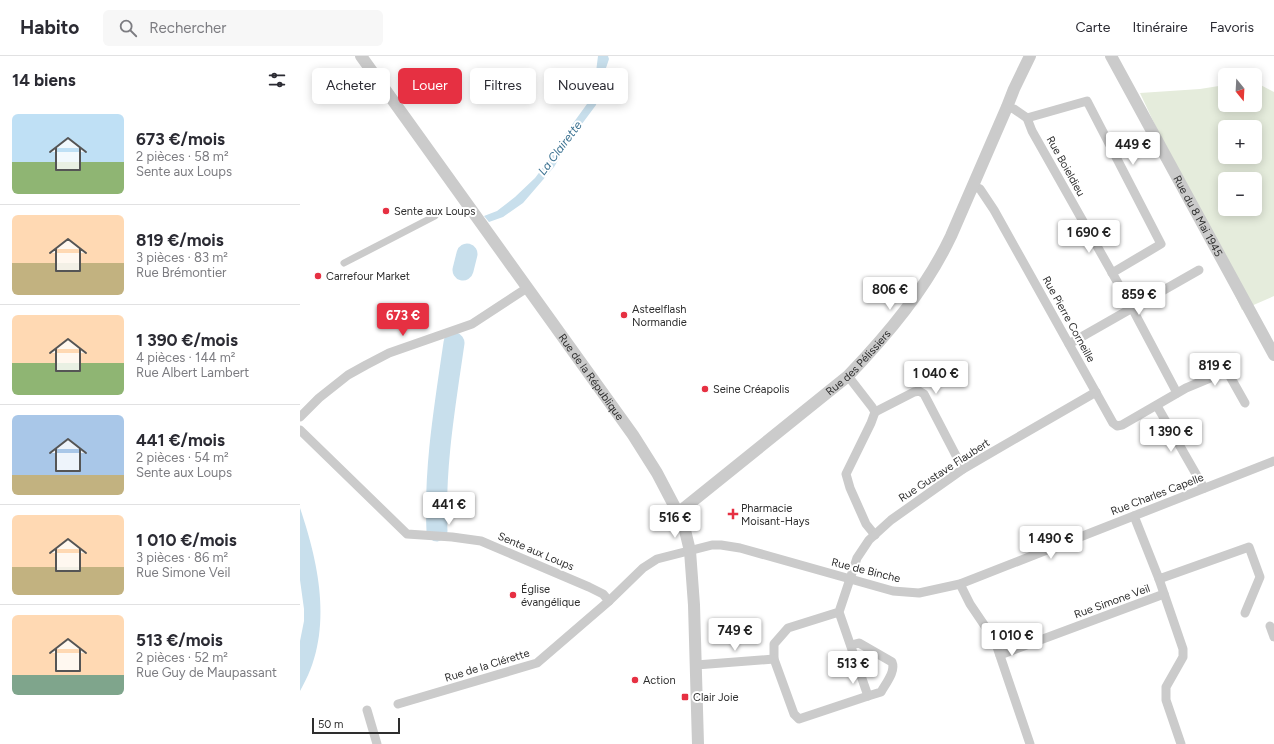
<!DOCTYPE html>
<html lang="fr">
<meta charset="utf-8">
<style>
:root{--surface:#fff;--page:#f7f7f7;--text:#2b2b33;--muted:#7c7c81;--line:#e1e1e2;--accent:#e63042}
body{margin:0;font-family:Figtree,sans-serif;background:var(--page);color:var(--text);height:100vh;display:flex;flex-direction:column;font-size:15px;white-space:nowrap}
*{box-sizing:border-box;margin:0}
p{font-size:13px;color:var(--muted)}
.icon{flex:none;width:22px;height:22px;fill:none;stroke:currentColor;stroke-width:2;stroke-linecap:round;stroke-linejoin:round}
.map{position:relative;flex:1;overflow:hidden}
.drawer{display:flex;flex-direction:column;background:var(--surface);width:300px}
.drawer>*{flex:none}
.hud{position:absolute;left:12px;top:12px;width:380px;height:36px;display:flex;gap:8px}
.needle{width:26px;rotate:162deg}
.buttons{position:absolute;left:918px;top:12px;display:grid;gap:8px}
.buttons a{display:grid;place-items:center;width:44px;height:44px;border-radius:6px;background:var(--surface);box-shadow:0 2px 10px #0003;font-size:20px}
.scale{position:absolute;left:12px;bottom:10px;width:88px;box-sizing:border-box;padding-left:4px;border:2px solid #2e2e2e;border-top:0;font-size:11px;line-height:14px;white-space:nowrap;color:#2e2e2e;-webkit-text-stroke:3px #fff;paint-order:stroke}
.price{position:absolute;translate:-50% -34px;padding:0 9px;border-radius:4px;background:#fff;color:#222;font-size:13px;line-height:26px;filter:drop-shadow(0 1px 2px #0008)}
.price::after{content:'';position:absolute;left:50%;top:24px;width:12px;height:9px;margin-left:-6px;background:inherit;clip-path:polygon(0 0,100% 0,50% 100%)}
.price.active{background:var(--accent);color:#fff}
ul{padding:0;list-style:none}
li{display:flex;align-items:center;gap:12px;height:100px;padding:0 12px}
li+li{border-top:1px solid var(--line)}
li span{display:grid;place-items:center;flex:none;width:112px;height:80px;border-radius:6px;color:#555}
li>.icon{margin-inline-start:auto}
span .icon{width:48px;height:48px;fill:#fffc;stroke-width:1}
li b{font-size:17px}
h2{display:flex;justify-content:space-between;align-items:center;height:48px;padding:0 12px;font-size:17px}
.chip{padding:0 14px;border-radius:6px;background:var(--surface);box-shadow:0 2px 10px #0003;font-size:14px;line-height:36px}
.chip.active{background:var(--accent);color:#fff}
header{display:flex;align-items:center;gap:24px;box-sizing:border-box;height:56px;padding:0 20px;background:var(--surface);border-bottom:1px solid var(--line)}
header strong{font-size:19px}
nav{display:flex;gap:22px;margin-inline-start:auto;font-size:14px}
.search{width:280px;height:36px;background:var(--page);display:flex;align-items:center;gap:10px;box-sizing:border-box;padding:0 14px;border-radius:6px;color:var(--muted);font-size:15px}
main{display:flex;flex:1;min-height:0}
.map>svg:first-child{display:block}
</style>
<header>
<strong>Habito</strong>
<div class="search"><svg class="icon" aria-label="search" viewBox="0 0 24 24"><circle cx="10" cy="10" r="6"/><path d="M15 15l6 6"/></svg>Rechercher</div>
<nav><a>Carte</a><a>Itinéraire</a><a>Favoris</a></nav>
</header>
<main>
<section class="drawer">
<h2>14 biens<svg class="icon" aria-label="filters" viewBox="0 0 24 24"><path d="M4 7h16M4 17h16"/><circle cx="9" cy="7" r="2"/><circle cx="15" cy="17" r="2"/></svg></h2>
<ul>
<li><span style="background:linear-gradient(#bfe0f5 60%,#8fb573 0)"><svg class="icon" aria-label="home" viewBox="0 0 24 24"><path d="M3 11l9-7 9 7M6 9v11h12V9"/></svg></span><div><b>673 €/mois</b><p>2 pièces · 58 m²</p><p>Sente aux Loups</p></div></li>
<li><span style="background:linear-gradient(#ffd9b3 60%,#c2b280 0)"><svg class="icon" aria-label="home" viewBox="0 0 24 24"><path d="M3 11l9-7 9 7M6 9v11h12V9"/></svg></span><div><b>819 €/mois</b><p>3 pièces · 83 m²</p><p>Rue Brémontier</p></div></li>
<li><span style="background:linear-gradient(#ffd9b3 60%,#8fb573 0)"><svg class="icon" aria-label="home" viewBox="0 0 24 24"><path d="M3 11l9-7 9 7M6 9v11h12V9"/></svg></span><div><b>1 390 €/mois</b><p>4 pièces · 144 m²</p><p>Rue Albert Lambert</p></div></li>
<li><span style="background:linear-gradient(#a9c7e8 75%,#c2b280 0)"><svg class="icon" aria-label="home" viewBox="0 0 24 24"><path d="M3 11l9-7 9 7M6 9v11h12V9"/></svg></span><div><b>441 €/mois</b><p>2 pièces · 54 m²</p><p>Sente aux Loups</p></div></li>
<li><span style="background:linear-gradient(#ffd9b3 65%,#c2b280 0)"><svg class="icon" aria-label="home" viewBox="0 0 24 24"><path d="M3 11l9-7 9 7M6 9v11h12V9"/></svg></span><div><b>1 010 €/mois</b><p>3 pièces · 86 m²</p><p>Rue Simone Veil</p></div></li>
<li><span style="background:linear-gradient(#ffd9b3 75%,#7fa58c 0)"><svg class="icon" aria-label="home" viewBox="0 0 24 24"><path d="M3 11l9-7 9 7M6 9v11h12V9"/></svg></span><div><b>513 €/mois</b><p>2 pièces · 52 m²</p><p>Rue Guy de Maupassant</p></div></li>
</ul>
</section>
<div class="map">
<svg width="974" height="688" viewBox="0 0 974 688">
<rect width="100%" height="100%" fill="#fff"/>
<path fill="#e5ecdc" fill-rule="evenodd" d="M955,26L974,36V240L942,254L840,37L900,33L925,29V49H955ZM925,71H955V101H925ZM925,123H955V153H925Z"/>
<g fill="#c8dfec">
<path d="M298,0H308L309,3L302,24L296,49L273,80L254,111L223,147L203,161L189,166L184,160L197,155L215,141L235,122L254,97L266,77L287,48L296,16Z"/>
<path d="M0,452C20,511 34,579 0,635V585L4,565V553L0,524Z"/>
</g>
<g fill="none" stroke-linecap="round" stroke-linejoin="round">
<g stroke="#c8dfec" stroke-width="21">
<path d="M163,214L167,198"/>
<path d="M137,475C134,412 145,349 154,287"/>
</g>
<path stroke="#cbcbcb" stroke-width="7" d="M44,207L135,160"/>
<g stroke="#cbcbcb" stroke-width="9">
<path d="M707,51L714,53L727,62L732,75L832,252L877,337"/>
<path d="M727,62L787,45L861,188L812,217"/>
<path d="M673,130L680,133L694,154L813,367L817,370L822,369L886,332L927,315L945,347"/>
<path d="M769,288L899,214"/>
<path d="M548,320L572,351L575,356L571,367L546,418L550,432L566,468L575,479"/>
<path d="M857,350L904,432"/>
<path d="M575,356L614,336L619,335L624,338L663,413"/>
<path d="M0,361L19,342L48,319L66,309L89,297L172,268L227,232"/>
<path d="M0,374L107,478L152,481L181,485L289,531L303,538L309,545"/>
<path d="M834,460L859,523L949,491L960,521L945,557"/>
<path d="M859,523L883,593V601L866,631V644L881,688"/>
<path d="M660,528L670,548L695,585L730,688"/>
<path d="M539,556L488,572L474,588V603L494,658L499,663L568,640L539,556L557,502L569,484L591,464L663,413L796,336"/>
<path d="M970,570L974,581"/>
<path d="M551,589L559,587L592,606C596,615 586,627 581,636L568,640"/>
<path d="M700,599L864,538"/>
<path d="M396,609L474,603"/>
<path d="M98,648L237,607L309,545L343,512L357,503L412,489H421L440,492L593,535L619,537L660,528L974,405"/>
<path d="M67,654L77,688"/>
</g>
<g stroke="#cbcbcb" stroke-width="12">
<path id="s1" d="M61,0L333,379L357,417L378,457L383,466L390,495L394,549L398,688"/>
<path id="s2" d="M811,0L974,299"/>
<path id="s3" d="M378,457L548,320C588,278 626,233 651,180L707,51L714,33L730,0"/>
</g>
</g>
<g fill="#e63042" stroke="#fff" stroke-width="1.5">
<circle cx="86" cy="155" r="4"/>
<circle cx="18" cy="220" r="4"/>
<circle cx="324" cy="259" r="4"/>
<circle cx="405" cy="333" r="4"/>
<path d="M431 452h4v4h4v4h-4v4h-4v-4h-4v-4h4z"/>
<circle cx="213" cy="539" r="4"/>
<circle cx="335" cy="624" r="4"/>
<rect x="381" y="637" width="8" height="8" rx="2"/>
</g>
<g text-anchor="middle" stroke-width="4" stroke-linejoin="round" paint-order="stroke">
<g font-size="11" fill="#2e2e2e" stroke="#fff">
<text transform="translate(766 110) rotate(61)" y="4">Rue Boieldieu</text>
<text dy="4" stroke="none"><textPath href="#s2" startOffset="182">Rue du 8 Mai 1945</textPath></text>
<text transform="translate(769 263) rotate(61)" y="4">Rue Pierre Corneille</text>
<text dy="4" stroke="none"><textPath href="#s3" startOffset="235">Rue des Pélissiers</textPath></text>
<text dy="4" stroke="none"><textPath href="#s1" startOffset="395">Rue de la République</textPath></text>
<text transform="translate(644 414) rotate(-33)" y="4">Rue Gustave Flaubert</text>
<text transform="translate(857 438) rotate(-21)" y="4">Rue Charles Capelle</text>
<text transform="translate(236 495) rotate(23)" y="4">Sente aux Loups</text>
<text transform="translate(566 514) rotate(14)" y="4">Rue de Binche</text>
<text transform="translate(812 545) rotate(-20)" y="4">Rue Simone Veil</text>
<text transform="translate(187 609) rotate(-17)" y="4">Rue de la Clérette</text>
</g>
<g font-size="11" fill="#2e2e2e" stroke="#fff" text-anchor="start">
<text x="94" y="159">Sente aux Loups</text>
<text x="26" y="224">Carrefour Market</text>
<text x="332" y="257">Asteelflash<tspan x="332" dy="13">Normandie</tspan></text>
<text x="413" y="337">Seine Créapolis</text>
<text x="441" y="456">Pharmacie<tspan x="441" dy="13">Moisant-Hays</tspan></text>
<text x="221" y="537">Église<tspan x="221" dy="13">évangélique</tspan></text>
<text x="343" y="628">Action</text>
<text x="393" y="645">Clair Joie</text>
</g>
<g font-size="12" font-style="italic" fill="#3c7291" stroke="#fff">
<text transform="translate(260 92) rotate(-53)" y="4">La Clairette</text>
</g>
</g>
</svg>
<div class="buttons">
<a><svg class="needle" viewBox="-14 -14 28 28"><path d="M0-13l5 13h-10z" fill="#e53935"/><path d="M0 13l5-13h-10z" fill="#7c7c81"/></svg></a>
<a>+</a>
<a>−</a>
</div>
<div class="scale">50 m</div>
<b class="price" style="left:833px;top:110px">449 €</b>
<b class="price" style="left:789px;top:198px">1 690 €</b>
<b class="price" style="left:590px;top:255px">806 €</b>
<b class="price" style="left:839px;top:260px">859 €</b>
<b class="price active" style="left:103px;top:281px">673 €</b>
<b class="price" style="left:915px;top:331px">819 €</b>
<b class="price" style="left:636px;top:339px">1 040 €</b>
<b class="price" style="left:871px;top:397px">1 390 €</b>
<b class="price" style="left:149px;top:470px">441 €</b>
<b class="price" style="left:375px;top:483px">516 €</b>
<b class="price" style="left:751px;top:504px">1 490 €</b>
<b class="price" style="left:435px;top:596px">749 €</b>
<b class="price" style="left:712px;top:601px">1 010 €</b>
<b class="price" style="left:553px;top:629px">513 €</b>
<div class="hud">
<a class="chip">Acheter</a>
<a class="chip active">Louer</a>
<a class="chip">Filtres</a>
<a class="chip">Nouveau</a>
</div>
</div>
</main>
